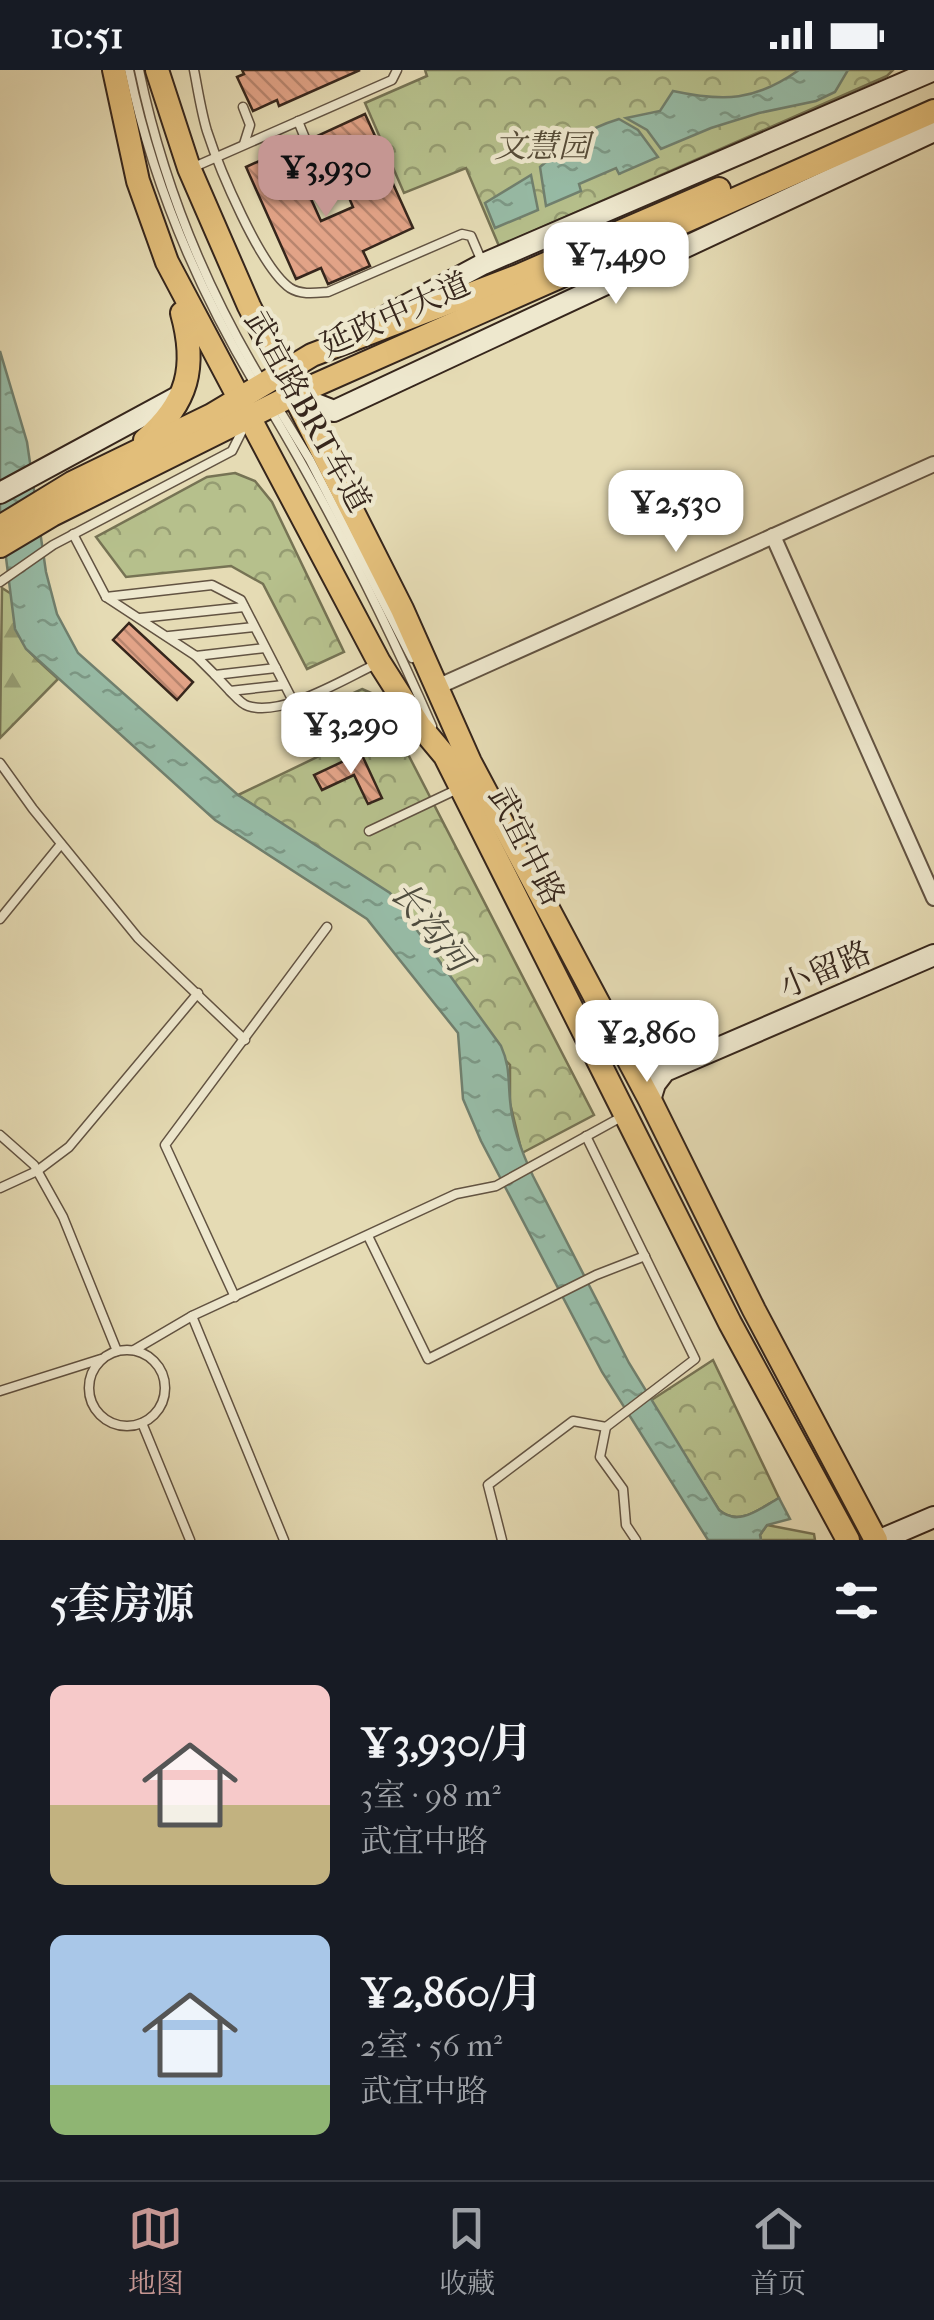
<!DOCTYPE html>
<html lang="zh">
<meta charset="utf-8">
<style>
:root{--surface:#171b24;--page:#242831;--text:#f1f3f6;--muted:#9ea1a6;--line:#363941;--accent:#c59692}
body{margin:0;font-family:"IM FELL French Canon","Noto Serif SC",serif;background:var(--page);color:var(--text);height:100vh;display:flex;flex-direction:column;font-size:38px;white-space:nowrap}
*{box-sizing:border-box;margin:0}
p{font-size:32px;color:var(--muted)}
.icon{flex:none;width:55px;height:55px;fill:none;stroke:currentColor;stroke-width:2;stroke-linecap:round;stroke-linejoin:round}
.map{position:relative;height:1470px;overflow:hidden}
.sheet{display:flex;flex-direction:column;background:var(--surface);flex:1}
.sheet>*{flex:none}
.price{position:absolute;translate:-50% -85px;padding:0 22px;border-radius:20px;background:#fff;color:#222;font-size:32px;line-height:65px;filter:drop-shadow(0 2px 5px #0008)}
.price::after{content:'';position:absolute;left:50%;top:60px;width:30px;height:22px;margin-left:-15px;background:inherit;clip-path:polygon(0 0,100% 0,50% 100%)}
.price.on{background:var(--accent);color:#111}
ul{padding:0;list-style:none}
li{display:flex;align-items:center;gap:30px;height:250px;padding:0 50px}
li span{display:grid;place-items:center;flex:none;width:280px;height:200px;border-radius:15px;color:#555}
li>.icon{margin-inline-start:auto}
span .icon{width:120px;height:120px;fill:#fffc;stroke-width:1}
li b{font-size:42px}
h2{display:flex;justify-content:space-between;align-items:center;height:120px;padding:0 50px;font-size:42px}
.status{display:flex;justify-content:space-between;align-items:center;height:70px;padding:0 50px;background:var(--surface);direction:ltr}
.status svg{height:28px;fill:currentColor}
.dock{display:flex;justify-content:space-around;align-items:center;height:140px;border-top:2px solid var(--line);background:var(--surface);font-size:28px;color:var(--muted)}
.dock a{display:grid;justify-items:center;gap:5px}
.dock .on{color:var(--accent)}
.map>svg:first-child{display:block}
</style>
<div class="status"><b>10:51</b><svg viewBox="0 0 49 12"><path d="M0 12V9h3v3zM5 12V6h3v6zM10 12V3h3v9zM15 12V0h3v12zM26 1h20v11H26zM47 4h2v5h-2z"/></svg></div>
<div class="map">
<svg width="934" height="1470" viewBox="0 0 934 1470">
<defs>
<pattern id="forest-firs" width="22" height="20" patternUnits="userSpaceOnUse" patternTransform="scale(2.5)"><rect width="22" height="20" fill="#b6c08c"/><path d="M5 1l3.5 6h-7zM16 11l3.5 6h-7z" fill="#959c72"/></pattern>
<pattern id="park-crowns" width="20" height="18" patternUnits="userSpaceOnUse" patternTransform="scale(2.5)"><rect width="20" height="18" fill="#b6c08c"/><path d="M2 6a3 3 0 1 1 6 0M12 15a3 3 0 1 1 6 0" fill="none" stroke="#959c72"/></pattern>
<pattern id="water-ripples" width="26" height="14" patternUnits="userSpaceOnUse" patternTransform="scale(2.5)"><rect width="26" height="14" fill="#97bca7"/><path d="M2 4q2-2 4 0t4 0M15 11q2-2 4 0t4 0" fill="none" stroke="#7c9987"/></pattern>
<pattern id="building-back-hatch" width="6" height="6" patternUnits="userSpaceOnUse" patternTransform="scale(2.5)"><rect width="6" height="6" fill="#e2a387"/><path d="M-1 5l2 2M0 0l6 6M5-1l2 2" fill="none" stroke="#b8856e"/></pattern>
</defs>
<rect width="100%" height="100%" fill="#e5dbb4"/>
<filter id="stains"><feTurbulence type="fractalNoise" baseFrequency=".002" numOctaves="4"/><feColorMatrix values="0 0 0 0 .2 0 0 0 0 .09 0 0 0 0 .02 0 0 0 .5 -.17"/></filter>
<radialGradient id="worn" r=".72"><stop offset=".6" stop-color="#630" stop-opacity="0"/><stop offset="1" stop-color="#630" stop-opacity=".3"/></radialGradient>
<path fill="url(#forest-firs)" stroke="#767354" stroke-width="2.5" d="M2,518L13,525C16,573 23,577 58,609L0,668Z"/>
<g fill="url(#park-crowns)" stroke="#767354" stroke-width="2.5">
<path d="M425,0H893L887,6L499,176L466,98L404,123L365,33L427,6Z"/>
<path d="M235,403L255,411L272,432L344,582L307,599L263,514L231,496L126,507L96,467L207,407Z"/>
<path d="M362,619L378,626L594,1045L522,1083L510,1033V995L282,756L238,725L336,678L318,639Z"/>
<path d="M713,1290L779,1428C759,1439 739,1457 719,1440L650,1331Z"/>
<path d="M767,1455L814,1464L815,1470H761L760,1465Z"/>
</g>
<g fill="url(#water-ripples)" stroke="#70806f" stroke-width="2.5">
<path d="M799,0H848L835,22L816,31L759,43L711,58L661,79L647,60L626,48L660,41L673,21C724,32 755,31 799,0Z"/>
<path d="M619,49L638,60L658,87L619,104L616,98L579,114L581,121L546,136L540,97C566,74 586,59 619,49Z"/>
<path d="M531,105L538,140L495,158L485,133Z"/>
<path d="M0,281L27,372L46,502L57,544L78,583L238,725L390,823L501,976C510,996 508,1009 510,1030C512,1055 522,1083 533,1106L629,1293L719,1440C739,1457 759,1439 779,1428L790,1449L767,1455L760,1465L761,1470H708L602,1302L481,1071L463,1029L458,963L367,849L215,750L26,579L15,559L0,440Z"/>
</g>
<g fill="url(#building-back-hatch)" stroke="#36261c" stroke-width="2.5">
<path d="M242,0H360L279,36L277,30L253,41L237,7L244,4Z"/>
<path d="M365,44L375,66L327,88L317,66Z"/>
<path d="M288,78L321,151L353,137L347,123L389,105L413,158L363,181L370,196L328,214L321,198L296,209L246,97Z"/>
<path d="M129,553L193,612L177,630L113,570Z"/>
<path d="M361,683L382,728L368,734L354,705L322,720L314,705Z"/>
</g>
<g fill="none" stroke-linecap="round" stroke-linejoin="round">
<defs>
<g id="lane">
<path d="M129,0C152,111 197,217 255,314"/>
<path d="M139,0C162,110 204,215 262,311"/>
<path d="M194,0C198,20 201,41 207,61C219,98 260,197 290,218C301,225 315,223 328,222L462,164L471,166L483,194"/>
<path d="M243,37L250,55L244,74"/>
<path d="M298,51L318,100L332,104L377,85"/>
<path d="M194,97L392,10L397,0"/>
<path d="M277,336L310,390L412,588"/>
<path d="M270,339C331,441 384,547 432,656"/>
<path d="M73,464L106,527L196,586L265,578"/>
<path d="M0,512L53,475L232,381L245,355"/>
<path d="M106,527L212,515L241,530L294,633"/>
<path d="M140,548L244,537"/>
<path d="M169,566L254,557"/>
<path d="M196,586L215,605L276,598"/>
<path d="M215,605L230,621L284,615"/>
<path d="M230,621C236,627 241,634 248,636C283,647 344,609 376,594"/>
<path d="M0,693L33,739L138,868L245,970"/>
<path d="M369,761L460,718"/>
<path d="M0,849L61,774"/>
<path d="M0,1065L34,1095L63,1147L117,1281"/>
<path d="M586,1066L695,1289L606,1357L600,1387L623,1419L626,1455L636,1470"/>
<path d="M0,1118L37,1101L69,1077L198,923"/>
<path d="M368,1166L428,1289L596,1205L645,1186"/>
<path d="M235,1227L165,1075L327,857"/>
<path d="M192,1246L284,1470"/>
<circle cx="127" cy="1318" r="38"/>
<path d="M134,1280L192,1246L456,1124L496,1116L625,1045"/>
<path d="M0,1321L101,1289"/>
<path d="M142,1353L190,1470"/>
<path d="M502,1470L488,1415L573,1351L606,1357"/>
</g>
<g id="street">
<path d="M773,466L934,828"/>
<path d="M437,617L934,394"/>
</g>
<g id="secondary">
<path d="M371,254L483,194L934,0"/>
<path d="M293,325L334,341L934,61"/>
<path d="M0,423L181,325"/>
<path d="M621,975C640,985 659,997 682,993"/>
<path d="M650,1030L655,1014L665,1001L934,885"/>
<path d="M880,1470L934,1447"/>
</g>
<g id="primary">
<path d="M114,0L138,111L167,192L379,592L419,655L445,686L730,1253L848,1470"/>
<path d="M157,0L189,98L249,236L402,539L470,692L650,1030L754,1240L876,1470"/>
<path d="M145,370C188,333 197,297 182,243"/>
<path d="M0,457L72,413L212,345L312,285L518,206L719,119"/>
<path d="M0,476L52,445L293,325L934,41"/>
</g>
</defs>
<use href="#lane" stroke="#625342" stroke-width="11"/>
<use href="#street" stroke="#625342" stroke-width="18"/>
<use href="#secondary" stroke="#36261c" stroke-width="24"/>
<use href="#primary" stroke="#36261c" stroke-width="26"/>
<use href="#lane" stroke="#eee8ce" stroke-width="8"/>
<use href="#street" stroke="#eee8ce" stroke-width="14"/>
<use href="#secondary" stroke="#eee8ce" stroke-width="20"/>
<use href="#primary" stroke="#e2be7a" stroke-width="22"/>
</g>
<g text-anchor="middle" stroke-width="9" stroke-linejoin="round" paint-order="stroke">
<g font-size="32" font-style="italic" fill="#564c38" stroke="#eee8ce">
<text x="542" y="87">文慧园</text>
</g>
<g font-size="32" fill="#36261c" stroke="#eee8ce">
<text transform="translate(395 244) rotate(-24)" y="11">延政中大道</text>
<text transform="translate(308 341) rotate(61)" y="11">武宜路BRT车道</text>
<text transform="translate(527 776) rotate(63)" y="11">武宜中路</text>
<text transform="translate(825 899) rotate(-23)" y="11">小留路</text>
</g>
<g font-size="35" font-style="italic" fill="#4e4c3f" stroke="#eee8ce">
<text transform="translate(431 856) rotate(51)" y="12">长沟河</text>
</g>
</g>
<rect width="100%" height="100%" filter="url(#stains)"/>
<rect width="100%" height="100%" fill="url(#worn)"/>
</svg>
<b class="price on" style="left:326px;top:150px">¥3,930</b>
<b class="price" style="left:616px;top:237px">¥7,490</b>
<b class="price" style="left:676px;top:485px">¥2,530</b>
<b class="price" style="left:351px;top:707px">¥3,290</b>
<b class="price" style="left:647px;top:1015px">¥2,860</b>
</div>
<section class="sheet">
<h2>5套房源<svg class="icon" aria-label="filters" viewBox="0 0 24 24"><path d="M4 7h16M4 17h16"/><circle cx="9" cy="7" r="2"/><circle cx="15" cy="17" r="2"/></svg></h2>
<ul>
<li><span style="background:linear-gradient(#f6c9c9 60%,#c2b280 0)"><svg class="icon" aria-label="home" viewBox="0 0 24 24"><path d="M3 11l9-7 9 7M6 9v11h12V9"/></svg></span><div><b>¥3,930/月</b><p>3室 · 98 m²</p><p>武宜中路</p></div></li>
<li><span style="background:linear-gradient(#a9c7e8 75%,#8fb573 0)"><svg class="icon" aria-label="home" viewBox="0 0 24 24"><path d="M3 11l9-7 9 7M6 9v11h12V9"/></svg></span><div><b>¥2,860/月</b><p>2室 · 56 m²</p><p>武宜中路</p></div></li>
</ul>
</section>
<nav class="dock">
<a class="on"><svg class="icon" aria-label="map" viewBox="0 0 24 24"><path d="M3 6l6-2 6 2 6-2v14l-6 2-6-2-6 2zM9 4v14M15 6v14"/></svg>地图</a>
<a><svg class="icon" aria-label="saved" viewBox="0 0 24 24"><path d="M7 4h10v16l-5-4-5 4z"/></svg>收藏</a>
<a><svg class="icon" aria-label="home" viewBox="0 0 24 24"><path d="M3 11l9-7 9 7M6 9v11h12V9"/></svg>首页</a>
</nav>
